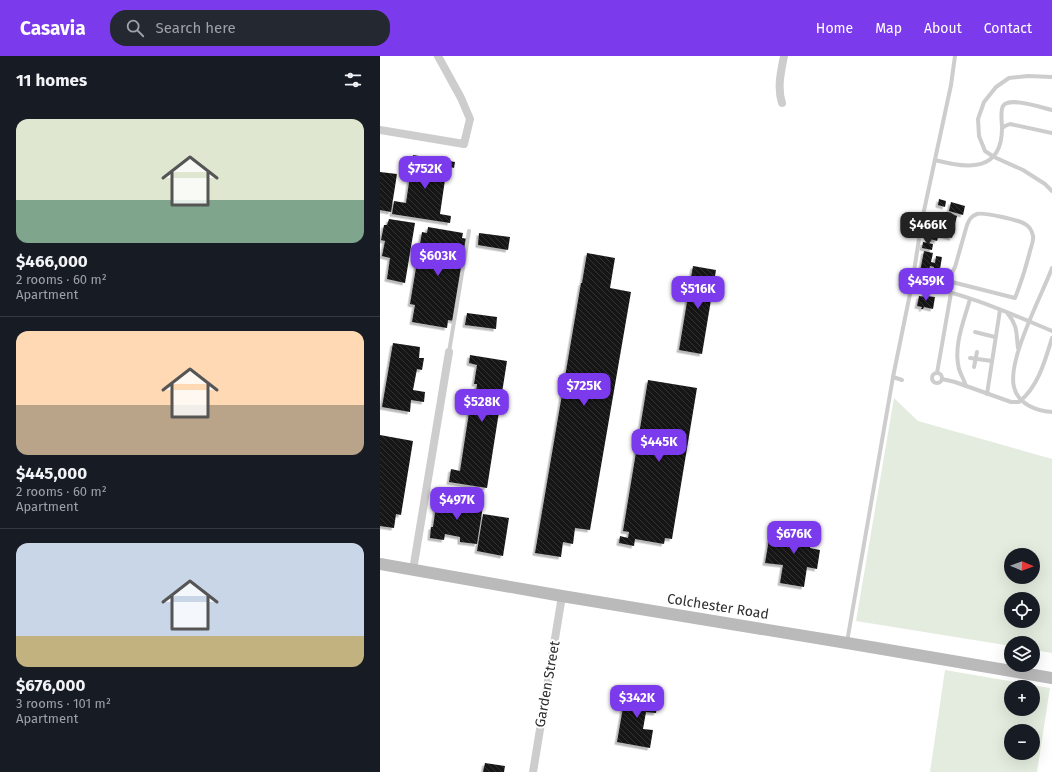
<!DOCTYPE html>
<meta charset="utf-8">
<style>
:root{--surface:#171b24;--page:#242831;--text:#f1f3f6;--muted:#9ea1a6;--line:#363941;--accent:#7c3aed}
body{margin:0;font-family:"Fira Sans",sans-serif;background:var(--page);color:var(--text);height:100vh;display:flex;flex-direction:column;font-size:15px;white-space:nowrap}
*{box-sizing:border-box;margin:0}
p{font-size:13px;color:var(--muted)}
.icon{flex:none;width:22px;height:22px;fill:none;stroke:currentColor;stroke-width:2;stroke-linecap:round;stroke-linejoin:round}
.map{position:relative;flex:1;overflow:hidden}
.side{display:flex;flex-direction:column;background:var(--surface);width:380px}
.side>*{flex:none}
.needle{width:26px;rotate:91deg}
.fabs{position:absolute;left:624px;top:492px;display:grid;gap:8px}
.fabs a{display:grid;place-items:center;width:36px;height:36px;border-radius:50%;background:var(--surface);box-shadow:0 4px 16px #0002;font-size:20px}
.price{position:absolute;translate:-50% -34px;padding:0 9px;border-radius:8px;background:var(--accent);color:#fff;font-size:13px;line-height:26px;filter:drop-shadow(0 1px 2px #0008)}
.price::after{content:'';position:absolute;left:50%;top:24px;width:12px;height:9px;margin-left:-6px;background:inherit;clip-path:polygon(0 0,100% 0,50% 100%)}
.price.selected{background:#222;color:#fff}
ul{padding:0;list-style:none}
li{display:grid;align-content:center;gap:8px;height:212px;padding:0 16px}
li+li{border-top:1px solid var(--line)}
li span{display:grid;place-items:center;height:124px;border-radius:12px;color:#555}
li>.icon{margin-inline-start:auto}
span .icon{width:72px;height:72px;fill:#fffc;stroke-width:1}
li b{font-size:17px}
h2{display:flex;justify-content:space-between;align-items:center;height:48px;padding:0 16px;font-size:17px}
header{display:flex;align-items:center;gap:24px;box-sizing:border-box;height:56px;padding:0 20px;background:var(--accent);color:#fff}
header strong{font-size:19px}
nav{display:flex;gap:22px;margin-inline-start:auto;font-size:14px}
.search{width:280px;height:36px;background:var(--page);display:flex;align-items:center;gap:10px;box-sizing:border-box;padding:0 14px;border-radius:16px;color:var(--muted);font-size:15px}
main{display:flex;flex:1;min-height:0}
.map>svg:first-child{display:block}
</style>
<header>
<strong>Casavia</strong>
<div class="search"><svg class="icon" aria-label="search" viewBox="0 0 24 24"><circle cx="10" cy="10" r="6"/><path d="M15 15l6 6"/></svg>Search here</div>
<nav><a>Home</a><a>Map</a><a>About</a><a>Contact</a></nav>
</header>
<main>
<section class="side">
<h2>11 homes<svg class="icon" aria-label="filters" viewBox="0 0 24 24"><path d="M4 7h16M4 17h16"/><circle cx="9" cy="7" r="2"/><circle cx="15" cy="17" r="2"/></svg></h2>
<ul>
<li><span style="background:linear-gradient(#dfe7d0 65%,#7fa58c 0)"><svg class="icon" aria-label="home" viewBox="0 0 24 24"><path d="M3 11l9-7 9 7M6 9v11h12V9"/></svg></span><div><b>$466,000</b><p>2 rooms · 60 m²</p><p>Apartment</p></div></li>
<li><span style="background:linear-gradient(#ffd9b3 60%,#b9a48a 0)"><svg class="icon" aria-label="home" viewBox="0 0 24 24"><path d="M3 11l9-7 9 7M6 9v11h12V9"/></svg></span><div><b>$445,000</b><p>2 rooms · 60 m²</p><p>Apartment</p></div></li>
<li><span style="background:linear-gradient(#c9d6e8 75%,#c2b280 0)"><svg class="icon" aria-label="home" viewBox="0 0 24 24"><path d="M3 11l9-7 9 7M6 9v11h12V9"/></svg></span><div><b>$676,000</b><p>3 rooms · 101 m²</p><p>Apartment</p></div></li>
</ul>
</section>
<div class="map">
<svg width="672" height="716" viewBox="0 0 672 716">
<defs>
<pattern id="building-back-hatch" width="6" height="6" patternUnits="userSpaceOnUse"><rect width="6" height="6" fill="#171717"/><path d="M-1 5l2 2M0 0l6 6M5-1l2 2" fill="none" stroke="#303030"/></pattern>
<filter id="shadow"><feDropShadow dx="-2.5" dy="2.5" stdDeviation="0" flood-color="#0004"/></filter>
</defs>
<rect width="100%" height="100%" fill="#fff"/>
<g fill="#e4ecdf" fill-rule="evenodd">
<path d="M514,342L538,365L672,403V597L653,594V587H631V590L476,565ZM631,499H653V521H631ZM631,543H653V565H631Z"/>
<path d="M565,614L670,632L657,716H550ZM631,631H653V653H631ZM631,675H653V697H631Z"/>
</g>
<g fill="url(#building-back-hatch)" filter="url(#shadow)">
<path d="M33,99L75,106L74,112L67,110L60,158L71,160L70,167L12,158L14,145L26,147Z"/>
<path d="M0,116L17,118L11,156L0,154Z"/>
<path d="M559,143L566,145L565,151L558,149Z"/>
<path d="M571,146L585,150L583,159L569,155Z"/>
<path d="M568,157L577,160L574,171L565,169Z"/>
<path d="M553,161L563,164L557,185L548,182Z"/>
<path d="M9,163L35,167L25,227L7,223L10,202L2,200L5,185L1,184L4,169H7Z"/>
<path d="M48,171L83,177L82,182L88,183L75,265L68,264L67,272L32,266L35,249L30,248L42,176L47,177Z"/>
<path d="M564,171L574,174L572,182L561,179Z"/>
<path d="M99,177L130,181L128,194L98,189Z"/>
<path d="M543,186L553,188L552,194L542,192Z"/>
<path d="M544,195L553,197L551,206L555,207L556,200L562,201L559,219L553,218L554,211L550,210L547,222L539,221Z"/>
<path d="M207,197L235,202L230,232L251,236L210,474L195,472L193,488L183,486L181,501L155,497L201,227H202Z"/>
<path d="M313,210L336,214L322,298L299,294Z"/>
<path d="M539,240L547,241V240L555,241L553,253L544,251L543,253H541L542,251L537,250Z"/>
<path d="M87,257L117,261L116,273L85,269Z"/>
<path d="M13,287L40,291L39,302H44L42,314L37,313L33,334L45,336L44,346L31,344L30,356L2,351Z"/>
<path d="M90,299L127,305L107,432L69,426L71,413L80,415L92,337H96L97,328H94L97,309L89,307Z"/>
<path d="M268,324L317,332L292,483L285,482L284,488L255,483L254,490L239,487L240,480L248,482L249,476L243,475Z"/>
<path d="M0,379L33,385L21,459L16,458L14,472L0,470Z"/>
<path d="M57,443L103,450L97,488L80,486V481L65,478L64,484L50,482L51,471H53Z"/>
<path d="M103,458L129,462L123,500L97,495Z"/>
<path d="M410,467L434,470L430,492L440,494L437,513L427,511L424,531L400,527L403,509L385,507L389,483L407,486Z"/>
<path d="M246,634L279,640L276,657L266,656L263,673L273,674L270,692L237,686Z"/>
<path d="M105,707L125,710L124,716H103Z"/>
</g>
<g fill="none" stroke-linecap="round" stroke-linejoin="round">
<g stroke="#cdcdcd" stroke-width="4">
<path d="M672,21L648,20L629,22L616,31L604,46L598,63L599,80L605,95L614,101L643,114L665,128L672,135"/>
<path d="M622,72C622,65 620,56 623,50C629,40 663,52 672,54"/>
<path d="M555,104C588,113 622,116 622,72L625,70L630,68L672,77"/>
<path d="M672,212C662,239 627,304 634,331C638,348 656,355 672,356"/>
<path d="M532,228C580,235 627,256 672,275"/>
<path d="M563,235L575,211L587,169C589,164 591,160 597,158C603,156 639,164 645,168C649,170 652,175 653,180C654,185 651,191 650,195C646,211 641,227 635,242L568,225"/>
<path d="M628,258C638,270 636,277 638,292"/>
<path d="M595,276L615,281"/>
<path d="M69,296L89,175"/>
<path d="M590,302L612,305"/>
<path d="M594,311L597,296"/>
<path d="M557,317L571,237"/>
<circle cx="557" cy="322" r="5"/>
<path d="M513,321L522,324"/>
<path d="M562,323L575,326L631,346H639C658,331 665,305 672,282"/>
<path d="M586,330C584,324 581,319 579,313C573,290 584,265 590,243"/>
<path d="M607,338L620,254"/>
<path d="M467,586L513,321L532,228L542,164L571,29L575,0"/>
</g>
<g stroke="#cdcdcd" stroke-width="8">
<path d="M402,47C397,32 401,15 404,0"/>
<path d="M0,74L84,88L90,63L81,42L58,0"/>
<path d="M33,514L69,296"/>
<path d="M153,716L182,540"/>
</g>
<path stroke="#bababa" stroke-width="12" d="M0,508L182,540L467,587L672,622"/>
</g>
<g text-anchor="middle" stroke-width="4" stroke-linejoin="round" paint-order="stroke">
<g font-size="14" fill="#303030" stroke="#fff">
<text transform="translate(338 550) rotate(9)" y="5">Colchester Road</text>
<text transform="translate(167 628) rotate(-80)" y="5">Garden Street</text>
</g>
</g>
</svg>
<div class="fabs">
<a><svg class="needle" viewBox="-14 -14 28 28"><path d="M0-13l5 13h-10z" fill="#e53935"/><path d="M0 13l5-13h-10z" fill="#9ea1a6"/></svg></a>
<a><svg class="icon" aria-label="locate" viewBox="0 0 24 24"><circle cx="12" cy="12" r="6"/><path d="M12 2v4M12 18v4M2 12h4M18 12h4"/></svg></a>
<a><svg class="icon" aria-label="layers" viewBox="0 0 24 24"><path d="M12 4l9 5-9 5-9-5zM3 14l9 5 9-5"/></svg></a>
<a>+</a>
<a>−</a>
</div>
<b class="price" style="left:45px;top:134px">$752K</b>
<b class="price selected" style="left:548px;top:190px">$466K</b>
<b class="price" style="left:58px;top:221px">$603K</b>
<b class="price" style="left:546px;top:246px">$459K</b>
<b class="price" style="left:318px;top:254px">$516K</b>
<b class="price" style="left:204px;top:351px">$725K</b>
<b class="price" style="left:102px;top:367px">$528K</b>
<b class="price" style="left:279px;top:407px">$445K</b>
<b class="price" style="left:77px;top:465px">$497K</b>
<b class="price" style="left:414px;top:499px">$676K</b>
<b class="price" style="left:257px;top:663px">$342K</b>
</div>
</main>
